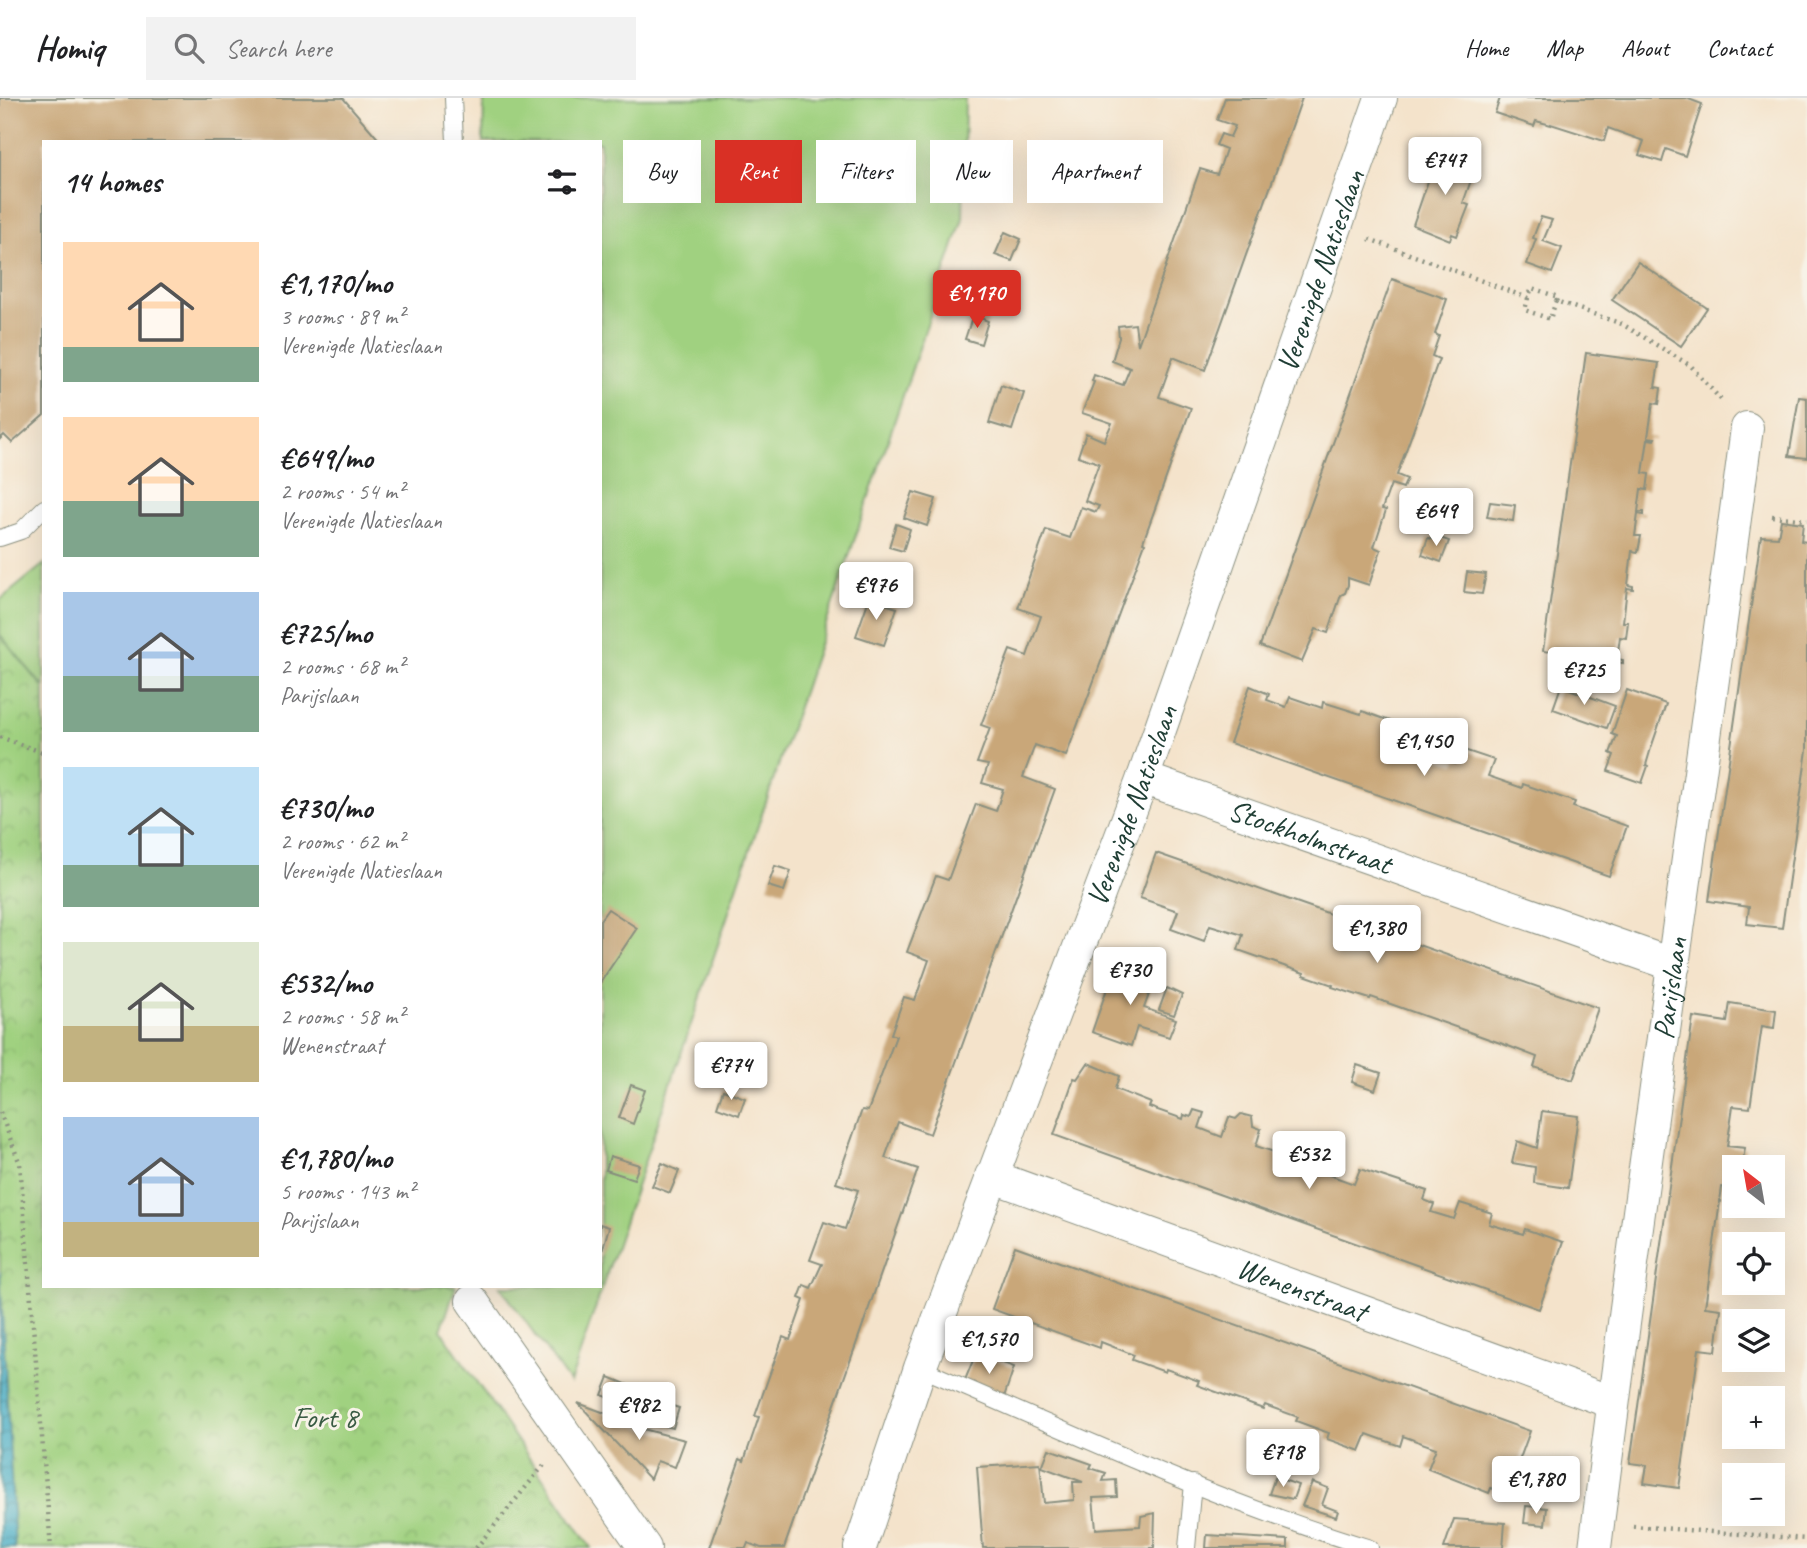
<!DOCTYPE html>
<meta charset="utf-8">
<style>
:root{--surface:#fff;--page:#f2f2f2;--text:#202124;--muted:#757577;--line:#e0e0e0;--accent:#d93025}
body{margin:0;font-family:Caveat,sans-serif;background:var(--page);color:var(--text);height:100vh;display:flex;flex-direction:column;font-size:26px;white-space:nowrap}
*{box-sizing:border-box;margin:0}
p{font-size:23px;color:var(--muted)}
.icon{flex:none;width:38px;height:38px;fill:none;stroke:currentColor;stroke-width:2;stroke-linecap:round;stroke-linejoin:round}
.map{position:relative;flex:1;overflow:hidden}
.panel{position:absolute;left:42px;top:42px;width:560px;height:1148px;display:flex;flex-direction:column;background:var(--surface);border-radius:0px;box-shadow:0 7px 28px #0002}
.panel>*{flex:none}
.guide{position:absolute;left:623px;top:42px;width:665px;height:63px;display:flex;gap:14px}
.needle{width:46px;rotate:329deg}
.fabs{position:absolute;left:1722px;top:1057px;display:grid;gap:14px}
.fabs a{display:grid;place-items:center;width:63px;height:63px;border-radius:0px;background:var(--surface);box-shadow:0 7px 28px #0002;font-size:35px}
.price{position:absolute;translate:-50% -60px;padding:0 16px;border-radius:7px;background:#fff;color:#222;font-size:23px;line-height:46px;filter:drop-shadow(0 2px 4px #0008)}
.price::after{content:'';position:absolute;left:50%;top:42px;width:21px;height:16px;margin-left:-10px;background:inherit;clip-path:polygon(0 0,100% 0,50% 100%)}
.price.selected{background:var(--accent);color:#fff}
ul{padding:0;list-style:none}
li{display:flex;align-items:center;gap:21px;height:175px;padding:0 21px}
li span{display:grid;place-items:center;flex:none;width:196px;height:140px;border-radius:0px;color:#555}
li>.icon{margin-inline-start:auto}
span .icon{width:84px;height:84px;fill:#fffc;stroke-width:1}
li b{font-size:30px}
h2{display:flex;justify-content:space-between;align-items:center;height:84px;padding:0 21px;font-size:30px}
.chip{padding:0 24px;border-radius:0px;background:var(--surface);box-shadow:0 7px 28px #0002;font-size:24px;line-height:63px}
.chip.selected{background:var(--accent);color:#fff}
header{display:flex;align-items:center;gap:42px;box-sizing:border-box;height:98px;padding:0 35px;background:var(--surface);border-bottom:2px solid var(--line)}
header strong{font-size:33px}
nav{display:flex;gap:38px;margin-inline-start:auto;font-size:24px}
.search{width:490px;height:63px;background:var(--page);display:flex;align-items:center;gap:18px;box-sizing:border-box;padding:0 24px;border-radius:0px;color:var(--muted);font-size:26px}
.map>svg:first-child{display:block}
</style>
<header>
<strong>Homiq</strong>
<div class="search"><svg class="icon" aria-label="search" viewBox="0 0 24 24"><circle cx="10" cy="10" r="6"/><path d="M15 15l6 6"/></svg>Search here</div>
<nav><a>Home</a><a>Map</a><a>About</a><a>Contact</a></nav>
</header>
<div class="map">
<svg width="1807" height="1450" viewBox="0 0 1807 1450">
<defs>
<pattern id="park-crowns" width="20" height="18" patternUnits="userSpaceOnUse" patternTransform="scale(1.75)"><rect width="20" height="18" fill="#a0d180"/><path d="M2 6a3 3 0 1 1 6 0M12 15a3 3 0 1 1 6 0" fill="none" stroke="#89b46f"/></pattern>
<pattern id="water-waves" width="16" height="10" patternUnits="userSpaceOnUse" patternTransform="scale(1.75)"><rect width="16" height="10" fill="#46adc6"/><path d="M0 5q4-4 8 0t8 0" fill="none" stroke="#3a8ea2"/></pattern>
</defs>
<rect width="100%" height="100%" fill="#f7f3e8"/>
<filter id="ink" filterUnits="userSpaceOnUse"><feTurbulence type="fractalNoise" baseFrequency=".0143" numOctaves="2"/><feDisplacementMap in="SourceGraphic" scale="14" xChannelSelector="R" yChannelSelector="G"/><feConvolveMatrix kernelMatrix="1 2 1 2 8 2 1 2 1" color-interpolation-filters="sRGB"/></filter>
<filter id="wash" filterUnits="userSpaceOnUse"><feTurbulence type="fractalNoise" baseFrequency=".00686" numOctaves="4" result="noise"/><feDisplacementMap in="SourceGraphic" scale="28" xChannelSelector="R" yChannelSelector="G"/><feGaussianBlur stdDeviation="1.57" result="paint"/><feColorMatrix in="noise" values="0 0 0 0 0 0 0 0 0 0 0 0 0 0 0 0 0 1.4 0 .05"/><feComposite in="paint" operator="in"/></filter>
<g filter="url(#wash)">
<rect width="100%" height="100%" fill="#f4e3cb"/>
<g fill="#a0d180" stroke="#60875a" stroke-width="2">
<path d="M484,0H965L963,120L570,1285L500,1188H600V44H483Z"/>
<path d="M44,466V590L0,537V502Z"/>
</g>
<path fill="url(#park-crowns)" stroke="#60875a" stroke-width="2" d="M0,537L44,590V1188H456L441,1232L591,1450H0Z"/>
<path fill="url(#water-waves)" stroke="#32757d" stroke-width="2" d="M0,1173L15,1450H0Z"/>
<g id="blocks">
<g fill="#c9a779">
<path d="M0,0H343L381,44H44V317L12,345L4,337L0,341Z"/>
<path d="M1225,0H1302L1205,272L1173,259L1165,282L1159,299L1191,310L1143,444L1145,445L1066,658L1035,647L1023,679L1055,691L930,1036L898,1024L885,1060L918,1071L784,1450H761L748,1445L746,1450H709L740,1361L744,1363L759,1319L755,1318L783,1239L790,1242L804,1202L799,1200L804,1187L811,1190L822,1166L810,1162L824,1124L845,1131L858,1092L836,1085L862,1012L868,1013L896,938L891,936L904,899L915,902L929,862L907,854L921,817L936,778L948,782L976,706L996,713L1003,691L982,685L988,667L977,665L990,630L981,627L1010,552L1027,558L1041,518L1018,510L1046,432L1070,440L1081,409L1096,414L1099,408L1085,403L1099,365L1078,358L1086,335L1104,343L1112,325L1082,315L1094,284L1092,283L1094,277L1123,287L1130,270L1112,263L1119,240L1118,228L1135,226L1138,247L1200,71L1217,76L1221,66L1226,51L1216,47L1221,36L1230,39L1235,28L1217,22Z"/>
<path d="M1500,0H1686L1702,6L1685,58L1666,51L1662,64L1639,57L1644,43L1608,30L1604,43L1551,26V27L1536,23L1534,28L1495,15Z"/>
<path d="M1438,54L1476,68L1463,105L1469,107L1457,138L1452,136L1450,142L1413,127Z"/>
<path d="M1045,60L1062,65L1056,84L1038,79Z"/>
<path d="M1541,119L1552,122L1543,143L1562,150L1552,175L1527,166L1536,141L1533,140Z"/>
<path d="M1005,134L1021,141L1012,163L995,157Z"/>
<path d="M1638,164L1707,210L1681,248L1612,202Z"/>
<path d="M1392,181L1447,201L1435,236L1439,238L1432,258L1439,261L1397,377L1407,381L1403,390L1391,386L1382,411L1386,412L1374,449L1381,452L1369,487L1348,480V487L1345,495L1341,497L1328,535L1316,531L1302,564L1260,548Z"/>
<path d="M1002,188L1005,212L983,214L980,191Z"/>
<path d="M973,217L988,223L981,246L965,241Z"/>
<path d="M1586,255L1659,265L1655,289L1661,290L1659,306L1653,305L1648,339L1655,340L1654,342L1648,341L1643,375L1649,376L1647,392L1641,391L1638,414H1644V417L1638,416L1635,438H1641L1638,454L1632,453L1628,487L1633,488V491L1627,490L1623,524H1628L1626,540L1620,539L1617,561L1623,562V565L1543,553Z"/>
<path d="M1001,287L1024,295L1012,332L989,325Z"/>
<path d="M1799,299L1807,300V360L1789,358Z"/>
<path d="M913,394L936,401L927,428L904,420Z"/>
<path d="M1490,404L1515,407L1513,423L1487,419Z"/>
<path d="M1781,422L1803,425L1801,443L1807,444V652L1782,830L1747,826L1749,809L1709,803L1761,438L1778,439Z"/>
<path d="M896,426L910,431L903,453L889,449Z"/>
<path d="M1434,438L1449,443L1441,464L1422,457L1428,440L1432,441Z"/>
<path d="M1467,474L1486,476L1482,496L1464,494Z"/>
<path d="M869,501L897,510L884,547L856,538Z"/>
<path d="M1250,588L1269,596L1267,602L1286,609L1290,599L1322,610L1323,604L1361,616L1362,613L1396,625L1389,643L1399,646L1403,631L1428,640L1422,655L1455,666L1461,651L1494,662L1488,678L1522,690L1523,686L1575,704L1573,709L1627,728L1609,778L1230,645Z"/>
<path d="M1561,588L1615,608L1607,630L1553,611Z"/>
<path d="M1627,592L1666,606L1651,650L1646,667L1648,668L1642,685L1608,673L1614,657L1610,655L1617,638L1612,636Z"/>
<path d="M1156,755L1598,910L1573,982L1534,969L1537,959L1503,946L1371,899L1370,901L1332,889L1333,887L1304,877V875L1238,852L1243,837L1210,827L1204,843L1171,831L1178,813L1140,800Z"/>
<path d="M775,768L791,773L784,793L768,788Z"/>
<path d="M608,811L637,830L600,885V822Z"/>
<path d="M1117,862L1156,877L1144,910L1176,921L1169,939L1137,929L1131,948L1092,934Z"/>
<path d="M1167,890L1182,897L1174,917L1159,912Z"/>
<path d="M1730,905L1776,912L1774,930L1762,928L1750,1010L1733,1008L1727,1048L1745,1050L1742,1069H1734V1090L1722,1089L1705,1209L1721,1211L1716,1253L1699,1251L1679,1390L1644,1385L1647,1367L1630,1365L1693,919L1727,924Z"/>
<path d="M1088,965L1119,978L1115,991L1151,1005L1149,1009L1183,1021L1184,1017L1191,1019L1194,1012L1204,1015L1199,1030L1222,1039L1229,1019L1236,1021L1241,1016L1252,1019L1253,1028L1261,1031L1256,1048L1289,1059L1288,1062L1354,1086L1360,1071L1427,1093L1424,1102L1434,1106L1431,1114L1454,1121L1460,1105L1492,1115L1489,1126L1523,1136L1525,1131L1563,1144L1539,1211L1054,1037L1074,980L1077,981Z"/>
<path d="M1357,967L1381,975L1375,992L1352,984Z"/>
<path d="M631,987L645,992L633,1026L619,1020Z"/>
<path d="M723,992L745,1000L739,1017L717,1009Z"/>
<path d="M1542,1013L1578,1018L1568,1090L1534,1085L1535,1069L1512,1065L1517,1043L1537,1050Z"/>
<path d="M610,1058L639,1067L634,1081L606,1072Z"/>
<path d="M662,1065L679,1073L670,1095L652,1088Z"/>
<path d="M600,1126L609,1129L601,1157H600Z"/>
<path d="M1015,1148L1530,1333L1507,1396L1491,1390L1489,1395L1428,1371L1436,1350L1403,1338L1400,1348L1367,1336L1360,1353L1327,1341L1329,1335L1296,1323L1298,1319L1265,1307L1263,1311L1197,1287L1199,1283L1166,1271L1165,1274L1132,1262L1134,1257L1101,1244L1100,1250L992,1211Z"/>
<path d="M976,1255L1014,1269L1003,1302L963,1287Z"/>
<path d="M609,1279L633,1289L626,1307L602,1297Z"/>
<path d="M656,1303L679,1310L673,1330L650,1324Z"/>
<path d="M578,1305L621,1321L620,1325L685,1342L675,1369L657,1363L650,1381Z"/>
<path d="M1049,1351L1092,1366L1090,1370L1106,1375L1103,1383L1116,1382L1117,1399L1093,1400L1096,1431L1140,1428L1141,1418L1155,1415L1154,1450H983L977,1369L1040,1365L1044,1405L1074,1402L1073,1384H1083L1042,1369Z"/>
<path d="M1275,1379L1298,1387L1293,1401L1269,1396Z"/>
<path d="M1312,1384L1328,1390L1322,1407L1338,1413L1336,1419L1302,1408Z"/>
<path d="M1526,1408L1547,1410L1545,1427L1524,1425Z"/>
<path d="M1454,1421L1505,1425L1503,1450H1444Z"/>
<path d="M1207,1437L1288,1442V1450H1206Z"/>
</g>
</g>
</g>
<g filter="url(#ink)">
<use href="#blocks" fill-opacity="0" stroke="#8a9080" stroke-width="2"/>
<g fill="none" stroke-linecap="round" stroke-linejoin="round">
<defs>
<g id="lane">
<path d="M453,0L455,44"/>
<path d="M0,440L21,433L44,410"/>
<path d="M920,1270C1068,1333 1216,1403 1370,1450"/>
<path d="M1187,1450L1193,1385"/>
</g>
<g id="street">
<path id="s1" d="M1143,680L1674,867"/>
<path id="s2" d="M991,1078L1611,1304"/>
<path d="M472,1203L645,1450"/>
<path id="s3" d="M860,1450L920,1270L1143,680L1381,0"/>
<path id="s4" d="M1595,1450C1641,1076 1698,704 1747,330"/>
</g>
</defs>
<use href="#lane" stroke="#8a9080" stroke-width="18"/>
<use href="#street" stroke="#8a9080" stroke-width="34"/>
<g stroke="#8a9080" stroke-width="4.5" stroke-dasharray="2 5" stroke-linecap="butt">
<path d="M1369,141L1528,200L1532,190L1558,199L1556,203L1622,226L1691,268L1723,304"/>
<path d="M1528,200L1525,212L1550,221L1556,203"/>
<path d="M1772,418L1807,422"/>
<path d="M0,639L44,655"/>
<path d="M0,1014L20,1066L51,1450"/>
<path d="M1633,1428L1807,1441"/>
<path d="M476,1450L544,1367"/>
</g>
<use href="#lane" stroke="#fff" stroke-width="16"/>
<use href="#street" stroke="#fff" stroke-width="32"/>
</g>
</g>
<g text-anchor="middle" stroke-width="6" stroke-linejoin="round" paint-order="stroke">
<g font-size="30" fill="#1f3d34" stroke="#f7f3e8">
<text dy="10" stroke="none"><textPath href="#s3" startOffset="1358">Verenigde Natieslaan</textPath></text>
<text dy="10" stroke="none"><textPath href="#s3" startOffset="791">Verenigde Natieslaan</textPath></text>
<text dy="10" stroke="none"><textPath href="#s1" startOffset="177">Stockholmstraat</textPath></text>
<text dy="10" stroke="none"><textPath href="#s4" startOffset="565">Parijslaan</textPath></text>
<text dy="10" stroke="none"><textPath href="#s2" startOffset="331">Wenenstraat</textPath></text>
</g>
<g font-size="30" fill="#395b43" stroke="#f7f3e8">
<text x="325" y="1329">Fort 8</text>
</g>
</g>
</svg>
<div class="fabs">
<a><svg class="needle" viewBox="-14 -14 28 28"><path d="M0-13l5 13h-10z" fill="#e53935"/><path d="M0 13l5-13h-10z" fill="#757577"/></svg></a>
<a><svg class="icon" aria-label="locate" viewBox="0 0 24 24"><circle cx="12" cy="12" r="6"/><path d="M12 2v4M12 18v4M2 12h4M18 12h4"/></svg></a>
<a><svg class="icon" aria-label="layers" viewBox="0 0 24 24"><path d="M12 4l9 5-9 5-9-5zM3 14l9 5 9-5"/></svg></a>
<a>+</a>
<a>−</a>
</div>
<b class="price" style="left:1445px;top:99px">€747</b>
<b class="price selected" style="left:977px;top:232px">€1,170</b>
<b class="price" style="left:1436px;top:450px">€649</b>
<b class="price" style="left:876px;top:524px">€976</b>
<b class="price" style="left:1584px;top:609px">€725</b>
<b class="price" style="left:1424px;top:680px">€1,450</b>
<b class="price" style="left:1377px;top:867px">€1,380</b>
<b class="price" style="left:1130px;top:909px">€730</b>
<b class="price" style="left:731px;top:1004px">€774</b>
<b class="price" style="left:1309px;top:1093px">€532</b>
<b class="price" style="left:989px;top:1278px">€1,570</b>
<b class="price" style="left:639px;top:1344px">€982</b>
<b class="price" style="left:1283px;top:1391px">€718</b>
<b class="price" style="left:1536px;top:1418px">€1,780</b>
<div class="guide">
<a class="chip">Buy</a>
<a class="chip selected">Rent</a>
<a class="chip">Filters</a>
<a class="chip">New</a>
<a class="chip">Apartment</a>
</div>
<section class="panel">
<h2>14 homes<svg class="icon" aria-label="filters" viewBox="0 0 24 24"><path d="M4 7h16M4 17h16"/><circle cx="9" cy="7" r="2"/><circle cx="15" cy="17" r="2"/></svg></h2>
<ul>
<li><span style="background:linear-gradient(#ffd9b3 75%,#7fa58c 0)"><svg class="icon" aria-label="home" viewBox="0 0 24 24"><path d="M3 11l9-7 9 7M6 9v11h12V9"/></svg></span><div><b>€1,170/mo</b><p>3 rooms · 89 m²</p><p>Verenigde Natieslaan</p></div></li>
<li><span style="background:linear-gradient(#ffd9b3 60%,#7fa58c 0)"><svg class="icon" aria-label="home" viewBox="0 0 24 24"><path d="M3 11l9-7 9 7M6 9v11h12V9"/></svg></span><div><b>€649/mo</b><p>2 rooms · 54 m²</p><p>Verenigde Natieslaan</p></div></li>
<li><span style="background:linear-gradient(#a9c7e8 60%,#7fa58c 0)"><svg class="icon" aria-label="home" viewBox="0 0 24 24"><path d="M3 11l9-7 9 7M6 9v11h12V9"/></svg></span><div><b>€725/mo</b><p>2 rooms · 68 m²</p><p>Parijslaan</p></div></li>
<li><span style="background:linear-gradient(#bfe0f5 70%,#7fa58c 0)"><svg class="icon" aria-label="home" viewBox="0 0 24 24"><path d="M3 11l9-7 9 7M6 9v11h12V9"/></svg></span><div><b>€730/mo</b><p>2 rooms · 62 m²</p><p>Verenigde Natieslaan</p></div></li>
<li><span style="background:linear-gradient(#dfe7d0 60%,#c2b280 0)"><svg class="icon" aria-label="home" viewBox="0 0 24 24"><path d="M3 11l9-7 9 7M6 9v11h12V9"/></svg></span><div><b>€532/mo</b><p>2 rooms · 58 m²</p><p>Wenenstraat</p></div></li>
<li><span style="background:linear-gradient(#a9c7e8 75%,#c2b280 0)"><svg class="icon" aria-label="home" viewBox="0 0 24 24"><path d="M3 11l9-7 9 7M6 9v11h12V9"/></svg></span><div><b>€1,780/mo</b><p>5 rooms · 143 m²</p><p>Parijslaan</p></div></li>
</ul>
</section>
</div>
